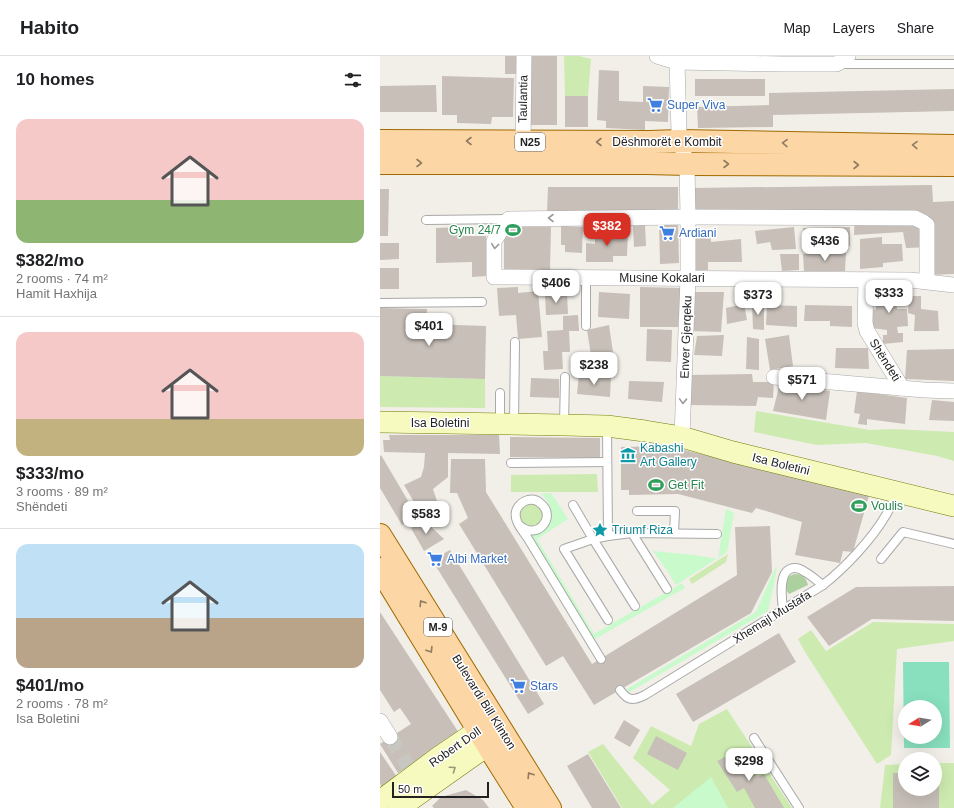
<!DOCTYPE html>
<meta charset="utf-8">
<style>
:root{--surface:#fff;--page:#f6f6f6;--text:#202124;--muted:#757577;--line:#e0e0e0;--accent:#d93025}
body{margin:0;font-family:Arial,sans-serif;background:var(--page);color:var(--text);height:100vh;display:flex;flex-direction:column;font-size:15px;white-space:nowrap}
*{box-sizing:border-box;margin:0}
p{font-size:13px;color:var(--muted)}
.icon{flex:none;width:22px;height:22px;fill:none;stroke:currentColor;stroke-width:2;stroke-linecap:round;stroke-linejoin:round}
.map{position:relative;flex:1;overflow:hidden}
.panel{display:flex;flex-direction:column;background:var(--surface);width:380px}
.panel>*{flex:none}
.needle{width:26px;rotate:259deg}
.fabs{position:absolute;left:518px;top:644px;display:grid;gap:8px}
.fabs a{display:grid;place-items:center;width:44px;height:44px;border-radius:50%;background:var(--surface);box-shadow:0 4px 16px #0002;font-size:20px}
.scale{position:absolute;left:12px;bottom:10px;width:97px;box-sizing:border-box;padding-left:4px;border:2px solid #222;border-top:0;font-size:11px;line-height:14px;white-space:nowrap;color:#222;-webkit-text-stroke:3px #fff;paint-order:stroke}
.price{position:absolute;translate:-50% -34px;padding:0 9px;border-radius:8px;background:#fff;color:#222;font-size:13px;line-height:26px;filter:drop-shadow(0 1px 2px #0008)}
.price::after{content:'';position:absolute;left:50%;top:24px;width:12px;height:9px;margin-left:-6px;background:inherit;clip-path:polygon(0 0,100% 0,50% 100%)}
.price.on{background:var(--accent);color:#fff}
ul{padding:0;list-style:none}
li{display:grid;align-content:center;gap:8px;height:212px;padding:0 16px}
li+li{border-top:1px solid var(--line)}
li span{display:grid;place-items:center;height:124px;border-radius:12px;color:#555}
li>.icon{margin-inline-start:auto}
span .icon{width:72px;height:72px;fill:#fffc;stroke-width:1}
li b{font-size:17px}
h2{display:flex;justify-content:space-between;align-items:center;height:48px;padding:0 16px;font-size:17px}
header{display:flex;align-items:center;gap:24px;box-sizing:border-box;height:56px;padding:0 20px;background:var(--surface);border-bottom:1px solid var(--line)}
header strong{font-size:19px}
nav{display:flex;gap:22px;margin-inline-start:auto;font-size:14px}
main{display:flex;flex:1;min-height:0}
.map>svg:first-child{display:block}
</style>
<header>
<strong>Habito</strong>
<nav><a>Map</a><a>Layers</a><a>Share</a></nav>
</header>
<main>
<section class="panel">
<h2>10 homes<svg class="icon" aria-label="filters" viewBox="0 0 24 24"><path d="M4 7h16M4 17h16"/><circle cx="9" cy="7" r="2"/><circle cx="15" cy="17" r="2"/></svg></h2>
<ul>
<li><span style="background:linear-gradient(#f6c9c9 65%,#8fb573 0)"><svg class="icon" aria-label="home" viewBox="0 0 24 24"><path d="M3 11l9-7 9 7M6 9v11h12V9"/></svg></span><div><b>$382/mo</b><p>2 rooms · 74 m²</p><p>Hamit Haxhija</p></div></li>
<li><span style="background:linear-gradient(#f6c9c9 70%,#c2b280 0)"><svg class="icon" aria-label="home" viewBox="0 0 24 24"><path d="M3 11l9-7 9 7M6 9v11h12V9"/></svg></span><div><b>$333/mo</b><p>3 rooms · 89 m²</p><p>Shëndeti</p></div></li>
<li><span style="background:linear-gradient(#bfe0f5 60%,#b9a48a 0)"><svg class="icon" aria-label="home" viewBox="0 0 24 24"><path d="M3 11l9-7 9 7M6 9v11h12V9"/></svg></span><div><b>$401/mo</b><p>2 rooms · 78 m²</p><p>Isa Boletini</p></div></li>
</ul>
</section>
<div class="map">
<svg width="574" height="752" viewBox="0 0 574 752">
<rect width="100%" height="100%" fill="#f2efe9"/>
<g fill="#cdebb0">
<path d="M184,0H199L211,3L208,40H185Z"/>
<path d="M0,320L105,323V352L0,351Z"/>
<path d="M376,355L490,374L513,373L574,376V405L557,400L486,387L437,389L374,376Z"/>
<path d="M217,418L218,436H131V419Z"/>
<path d="M149,447C153,447 156,447 159,450C164,455 165,465 158,469C155,471 150,471 146,471L140,466C139,454 139,453 149,447Z"/>
<path d="M348,498L346,506L312,528L309,523Z"/>
<path d="M493,566L574,568V585L517,593L511,699L497,708L425,596L418,583L431,574L446,595Z"/>
<path d="M347,653L412,752H242L208,696L223,688L272,749L290,734L253,702L271,670L311,690L319,668Z"/>
<path d="M555,707H574V752H500L505,709L525,708V733H555Z"/>
</g>
<path fill="#add19e" d="M414,518C422,518 426,521 428,529L409,538C402,530 404,521 414,518Z"/>
<g fill="#c8facc">
<path d="M171,437L188,463L157,483L214,578L302,527L305,532L213,584L147,481C152,478 164,473 167,470C176,461 170,445 161,438Z"/>
<path d="M346,453L354,457L347,496L296,529L286,513L273,495L314,499L338,503Z"/>
<path d="M397,511L394,528L388,555L248,637L247,633L376,556L395,512Z"/>
<path d="M331,721L348,752H293Z"/>
</g>
<path fill="#88e0be" fill-rule="evenodd" d="M523,606H569L570,692H524ZM525,651H555V681H525Z"/>
<g fill="#c7bfb8">
<rect x="125" y="0" width="11" height="18"/>
<rect x="150" y="0" width="27" height="69"/>
<path d="M219,14L239,15V45L263,46V30L289,31L288,66L265,65V74L226,72V65L217,64Z"/>
<path d="M62,20L134,22L133,61H112L111,68L77,67V59H62Z"/>
<rect x="315" y="23" width="70" height="17"/>
<path d="M56,29L57,56H0V30Z"/>
<path d="M574,33V55L393,59V71L318,72L317,51L389,49V37Z"/>
<rect x="185" y="40" width="23" height="31"/>
<path d="M552,129L553,146L574,145V218L550,219V191L526,192L523,176L474,179L475,156H313L312,132Z"/>
<path d="M168,131H298V154L167,156Z"/>
<path d="M0,133H9L8,180H0Z"/>
<path d="M298,164L299,207L280,208L279,165Z"/>
<path d="M265,169L266,190L254,191L253,170Z"/>
<path d="M181,170L203,171L202,197L185,196V189H181Z"/>
<path d="M80,171V180H106L107,220L92,221V206L56,207V172Z"/>
<path d="M132,171H171L170,216L124,217V179Z"/>
<path d="M414,171L416,193L392,194L390,186L377,188L375,175Z"/>
<path d="M470,171V190L423,192V172Z"/>
<path d="M215,175L248,176L247,200H233V206H206V187L215,188Z"/>
<path d="M314,176H330L331,186L361,183L362,206H328V214H313Z"/>
<path d="M502,181V188H522L523,205L503,207V211L480,213V183Z"/>
<path d="M0,187H19V203L0,204Z"/>
<path d="M466,197L465,215H424L423,198Z"/>
<path d="M400,198H419V214L402,215Z"/>
<rect x="0" y="212" width="19" height="21"/>
<path d="M495,229H515L517,253H527L528,270L517,271L518,277H523V286L503,288V279H507V274L492,272V254L496,253Z"/>
<path d="M138,231V237L158,235L162,281L138,283L136,259L119,260L117,232Z"/>
<path d="M260,231L301,232L298,271H260Z"/>
<path d="M219,236L250,238L249,263L218,261Z"/>
<path d="M312,236H344L341,276L310,275Z"/>
<path d="M187,237L188,258L166,259L165,238Z"/>
<path d="M529,240H541V253L558,255L559,275H534L535,259L528,257Z"/>
<path d="M372,247H384V274L373,273Z"/>
<path d="M364,248L367,264L347,268L346,252Z"/>
<path d="M387,249L417,250V271L386,269Z"/>
<path d="M425,249L472,250V271L450,270V265H424Z"/>
<path d="M0,252L47,253L46,268L106,270L105,323L0,320Z"/>
<path d="M198,259L199,275H189L190,296H182L183,313L164,314L163,295H168L167,275L183,274V260Z"/>
<path d="M229,269L234,303L212,306L207,274Z"/>
<path d="M267,273L292,274L291,306L266,305Z"/>
<path d="M344,279L342,300L314,299L317,280Z"/>
<path d="M409,279L413,310L390,314L385,283Z"/>
<path d="M367,281L379,283V314L366,313Z"/>
<path d="M456,292H488L489,313L455,312Z"/>
<path d="M574,293V325L525,323L527,294Z"/>
<path d="M199,318L231,321L230,341L197,338Z"/>
<path d="M372,318L373,326H394L393,342L378,341L376,350L309,349V319Z"/>
<path d="M151,322L179,323V342L150,341Z"/>
<path d="M249,325L284,326L282,346L248,343Z"/>
<path d="M400,327L450,335L446,364L393,355Z"/>
<path d="M477,335L527,342L525,368L487,363V369L478,368L480,358L474,357Z"/>
<path d="M552,344L574,346V365L549,364Z"/>
<path d="M9,379H119L120,398L68,397V421L53,433L59,451L50,456L37,451L24,429L41,421L44,411L45,397L4,396L3,384H10Z"/>
<path d="M130,381L220,382V402L130,401Z"/>
<path d="M288,390L489,439L473,496L463,495L460,507L415,499L422,466L376,452L372,457L298,438L249,439V434H241V391Z"/>
<path d="M1,399L37,460L22,469L0,432V400Z"/>
<path d="M71,403H105L106,436L212,608L357,519L355,471L390,470L392,516L371,557L214,649L183,600L166,610L79,468L88,462L77,437H70Z"/>
<path d="M45,465L64,483L44,495L31,472Z"/>
<path d="M70,494L164,648L148,658L52,504Z"/>
<path d="M574,530V565L492,563L449,590L427,561L476,531Z"/>
<path d="M0,556L79,677L18,717L0,688L31,668L20,652L14,656L0,634Z"/>
<path d="M399,577L416,606L313,666L296,638Z"/>
<path d="M244,664L260,674L250,691L234,682Z"/>
<path d="M276,680L307,697L298,714L267,698Z"/>
<path d="M359,694L377,721L384,718L404,752H375L364,732L357,736L337,705Z"/>
<path d="M0,696L17,721L3,733L0,728Z"/>
<path d="M208,698L241,752H212L187,710Z"/>
<path d="M555,716H559V752H513V717H525V733H555Z"/>
<path d="M86,734L103,744L109,752H54L52,750L61,741Z"/>
</g>
<g fill="none" stroke-linecap="round" stroke-linejoin="round">
<path stroke="#c8c6c1" stroke-width="15" stroke-dasharray="15 8" stroke-linecap="butt" d="M10,681L28,710"/>
<defs>
<g id="lane">
<path d="M461,8H574"/>
<path d="M46,164L129,163"/>
<path d="M0,247L102,246"/>
<path d="M206,270V222"/>
<path d="M120,337V367"/>
<path d="M134,367L135,286"/>
<path d="M184,368L185,321"/>
<path d="M227,371L228,480"/>
<path d="M131,407L227,406"/>
<path d="M193,449L213,483L184,493L228,564"/>
<path d="M257,455H295L294,477"/>
<path d="M139,469C157,486 178,460 160,447C157,444 153,443 148,444C144,445 141,447 138,451C131,461 141,473 147,481L221,603"/>
<path d="M252,477L287,533"/>
<path d="M501,503L523,476L574,488"/>
<path d="M255,550L213,483L228,480L252,477L337,478"/>
<path d="M403,554C402,543 398,518 410,513C415,511 421,513 425,516C431,519 437,525 443,529"/>
<path d="M240,634C248,645 253,645 265,639L443,529C465,512 492,483 506,459C510,452 514,444 517,437"/>
<path d="M374,682L419,752"/>
</g>
<g id="street">
<path d="M277,0L297,6L402,8H456L464,4L468,0"/>
<path d="M297,6L299,77L300,85L307,108L308,161V222L302,381"/>
<path d="M143,86L144,0"/>
<path d="M486,224L485,267L487,275L522,332"/>
<path d="M547,225V169L543,166L535,162L308,161L129,163L114,185V221L530,224L574,229"/>
<path d="M394,321L544,334L574,335"/>
<path d="M0,665L10,681"/>
</g>
<g id="secondary">
<path d="M0,366L184,369L227,370L265,375L302,381L353,396L574,450"/>
<path d="M0,745L59,701L112,665"/>
<path d="M19,752L94,699L122,680"/>
</g>
<g id="primary">
<path d="M0,85L269,86L300,85L574,90"/>
<path d="M0,107H267L307,108L574,109"/>
<path d="M0,479L170,752"/>
<path d="M0,513L108,690L147,752"/>
</g>
</defs>
<use href="#lane" stroke="#a9a9a9" stroke-width="10"/>
<use href="#street" stroke="#a9a9a9" stroke-width="16"/>
<use href="#secondary" stroke="#707d05" stroke-width="22"/>
<use href="#primary" stroke="#a06b00" stroke-width="24"/>
<use href="#lane" stroke="#fff" stroke-width="8"/>
<use href="#street" stroke="#fff" stroke-width="15"/>
<use href="#secondary" stroke="#f7fabf" stroke-width="21"/>
<use href="#primary" stroke="#fcd6a4" stroke-width="22"/>
</g>
<defs><path id="oneway-chevron" d="M-2-3.5L2.5 0L-2 3.5" fill="none" stroke-width="1.6" stroke-linecap="round" stroke-linejoin="round"/></defs>
<g stroke="#8f7c63">
<use href="#oneway-chevron" transform="translate(89 85) rotate(-180)"/>
<use href="#oneway-chevron" transform="translate(219 86) rotate(-180)"/>
<use href="#oneway-chevron" transform="translate(405 87) rotate(-179)"/>
<use href="#oneway-chevron" transform="translate(535 89) rotate(-179)"/>
<use href="#oneway-chevron" transform="translate(39 107)"/>
<use href="#oneway-chevron" transform="translate(346 108)"/>
<use href="#oneway-chevron" transform="translate(476 109)"/>
<use href="#oneway-chevron" transform="translate(42 547) rotate(-122)"/>
<use href="#oneway-chevron" transform="translate(50 594) rotate(58)"/>
<use href="#oneway-chevron" transform="translate(150 719) rotate(-122)"/>
</g>
<g stroke="#9c9c9c">
<use href="#oneway-chevron" transform="translate(171 162) rotate(180)"/>
<use href="#oneway-chevron" transform="translate(115 190) rotate(96)"/>
<use href="#oneway-chevron" transform="translate(303 345) rotate(92)"/>
</g>
<use stroke="#979978" href="#oneway-chevron" transform="translate(73 713) rotate(-35)"/>
<defs>
<symbol id="supermarket-bare" viewBox="-9 -9 18 18"><path d="M-6-5.5h2.5l.6 2H6L4.5 2H-2.5L-4.4-4H-6ZM-1.5 3.2a1.3 1.3 0 1 0 .1 0ZM3 3.2a1.3 1.3 0 1 0 .1 0Z" fill="#3f7fe0" stroke="#fff" stroke-width="2.5" paint-order="stroke"/></symbol>
<symbol id="stadium-bare" viewBox="-9 -9 18 18"><path d="M0-5a6.5 5 0 1 0 0 10a6.5 5 0 1 0 0-10ZM-3.5-1.8h7v3.6h-7Z" fill="#2e9e5b" stroke="#fff" stroke-width="2.5" paint-order="stroke"/></symbol>
<symbol id="museum-bare" viewBox="-9 -9 18 18"><path d="M0-6L6-3V-2H-6V-3ZM-5-1h2V3h-2ZM-1-1h2V3h-2ZM3-1h2V3H3ZM-6 4H6V6H-6Z" fill="#0f9aa8" stroke="#fff" stroke-width="2.5" paint-order="stroke"/></symbol>
<symbol id="sight-bare" viewBox="-9 -9 18 18"><path d="M0-6L1.8-2.2L6-1.7L2.9 1.2L3.7 5.4L0 3.3L-3.7 5.4L-2.9 1.2L-6-1.7L-1.8-2.2Z" fill="#0f9aa8" stroke="#fff" stroke-width="2.5" paint-order="stroke"/></symbol>
</defs>
<g fill-rule="evenodd">
<use href="#supermarket-bare" x="264" y="38" width="22" height="22"/>
<use href="#stadium-bare" x="122" y="163" width="22" height="22"/>
<use href="#supermarket-bare" x="276" y="166" width="22" height="22"/>
<use href="#museum-bare" x="237" y="388" width="22" height="22"/>
<use href="#stadium-bare" x="265" y="418" width="22" height="22"/>
<use href="#stadium-bare" x="468" y="439" width="22" height="22"/>
<use href="#sight-bare" x="209" y="463" width="22" height="22"/>
<use href="#supermarket-bare" x="44" y="492" width="22" height="22"/>
<use href="#supermarket-bare" x="127" y="619" width="22" height="22"/>
</g>
<g text-anchor="middle" stroke-width="3" stroke-linejoin="round" paint-order="stroke">
<g fill="#fff" stroke="#646464" stroke-width="1">
<rect x="135" y="77" width="30" height="18" rx="3"/>
<rect x="44" y="562" width="28" height="18" rx="3"/>
</g>
<g font-size="11" font-weight="bold" fill="#222">
<text x="150" y="90">N25</text>
<text x="58" y="575">M-9</text>
</g>
<g font-size="12" fill="#222" stroke="#fff">
<text transform="translate(143 43) rotate(-89)" y="4">Taulantia</text>
<text x="287" y="90">Dëshmorët e Kombit</text>
<text x="282" y="226">Musine Kokalari</text>
<text transform="translate(306 281) rotate(-88)" y="4">Enver Gjerqeku</text>
<text transform="translate(505 304) rotate(58)" y="4">Shëndeti</text>
<text x="60" y="371">Isa Boletini</text>
<text transform="translate(401 408) rotate(14)" y="4">Isa Boletini</text>
<text transform="translate(392 561) rotate(-32)" y="4">Xhemajl Mustafa</text>
<text transform="translate(104 646) rotate(58)" y="4">Bulevardi Bill Klinton</text>
<text transform="translate(75 691) rotate(-35)" y="4">Robert Doll</text>
</g>
<g font-size="12" fill="#366cbe" stroke="#fff" text-anchor="start">
<text x="287" y="53">Super Viva</text>
<text x="299" y="181">Ardiani</text>
<text x="67" y="507">Albi Market</text>
<text x="150" y="634">Stars</text>
</g>
<g font-size="12" fill="#27864d" stroke="#fff" text-anchor="start">
<text x="121" y="178" text-anchor="end">Gym 24/7</text>
<text x="288" y="433">Get Fit</text>
<text x="491" y="454">Voulis</text>
</g>
<g font-size="12" fill="#0d838f" stroke="#fff" text-anchor="start">
<text x="260" y="396">Kabashi<tspan x="260" dy="14">Art Gallery</tspan></text>
<text x="232" y="478">Triumf Riza</text>
</g>
</g>
</svg>
<div class="fabs">
<a><svg class="needle" viewBox="-14 -14 28 28"><path d="M0-13l5 13h-10z" fill="#e53935"/><path d="M0 13l5-13h-10z" fill="#757577"/></svg></a>
<a><svg class="icon" aria-label="layers" viewBox="0 0 24 24"><path d="M12 4l9 5-9 5-9-5zM3 14l9 5 9-5"/></svg></a>
</div>
<div class="scale">50 m</div>
<b class="price on" style="left:227px;top:191px">$382</b>
<b class="price" style="left:445px;top:206px">$436</b>
<b class="price" style="left:176px;top:248px">$406</b>
<b class="price" style="left:509px;top:258px">$333</b>
<b class="price" style="left:378px;top:260px">$373</b>
<b class="price" style="left:49px;top:291px">$401</b>
<b class="price" style="left:214px;top:330px">$238</b>
<b class="price" style="left:422px;top:345px">$571</b>
<b class="price" style="left:46px;top:479px">$583</b>
<b class="price" style="left:369px;top:726px">$298</b>
</div>
</main>
